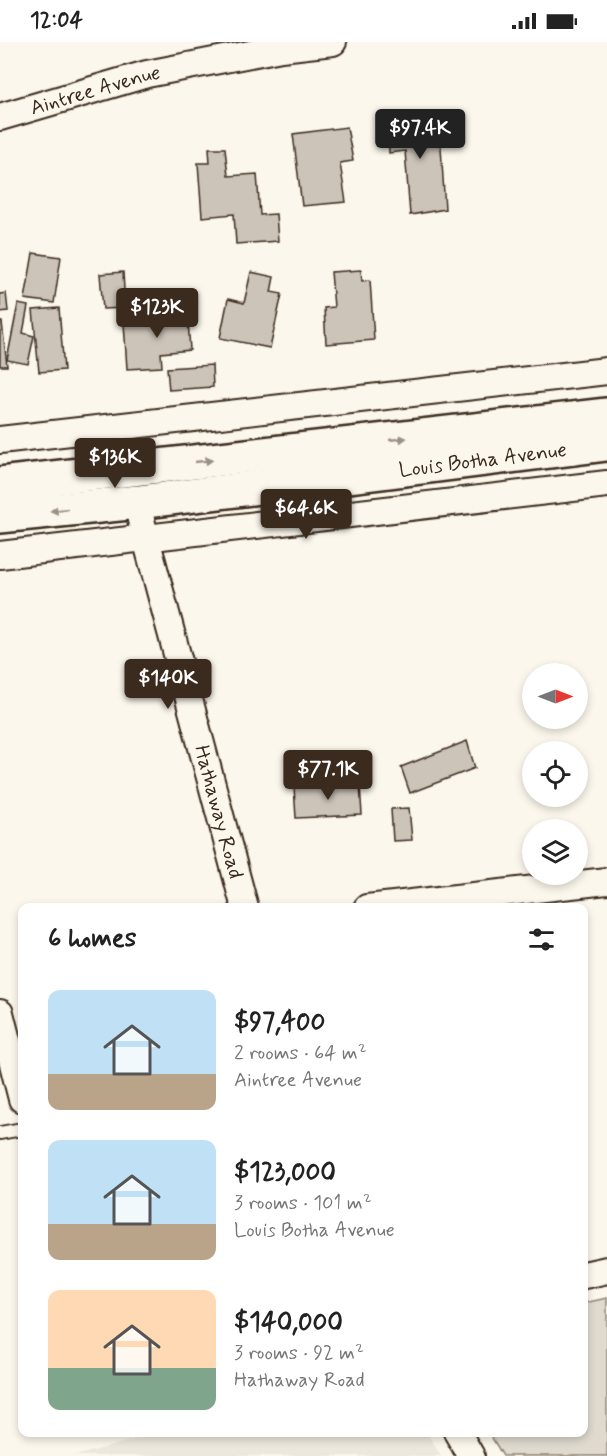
<!DOCTYPE html>
<meta charset="utf-8">
<style>
:root{--surface:#fff;--page:#f2f2f2;--text:#222;--muted:#767676;--accent:#3b2a1e}
body{margin:0;font-family:Mynerve,sans-serif;background:var(--page);color:var(--text);height:100vh;display:flex;flex-direction:column;font-size:22px;white-space:nowrap}
*{box-sizing:border-box;margin:0}
p{font-size:20px;color:var(--muted)}
.icon{flex:none;width:33px;height:33px;fill:none;stroke:currentColor;stroke-width:2;stroke-linecap:round;stroke-linejoin:round}
.map{position:relative;flex:1;overflow:hidden}
.drawer{position:absolute;left:18px;top:861px;width:570px;height:534px;display:flex;flex-direction:column;background:var(--surface);border-radius:12px;box-shadow:0 3px 9px #0003}
.drawer>*{flex:none}
.needle{width:39px;rotate:90deg}
.controls{position:absolute;left:522px;top:621px;display:grid;gap:12px}
.controls a{display:grid;place-items:center;width:66px;height:66px;border-radius:50%;background:var(--surface);box-shadow:0 3px 9px #0003;font-size:30px}
.price{position:absolute;translate:-50% -51px;padding:0 14px;border-radius:6px;background:var(--accent);color:#fff;font-size:20px;line-height:39px;filter:drop-shadow(0 2px 3px #0008)}
.price::after{content:'';position:absolute;left:50%;top:36px;width:18px;height:14px;margin-left:-9px;background:inherit;clip-path:polygon(0 0,100% 0,50% 100%)}
.price.active{background:#222;color:#fff}
ul{padding:0;list-style:none}
li{display:flex;align-items:center;gap:18px;height:150px;padding:0 30px}
li span{display:grid;place-items:center;flex:none;width:168px;height:120px;border-radius:12px;color:#555}
li>.icon{margin-inline-start:auto}
span .icon{width:72px;height:72px;fill:#fffc;stroke-width:1}
li b{font-size:26px}
h2{display:flex;justify-content:space-between;align-items:center;height:72px;padding:0 30px;font-size:26px}
.status{display:flex;justify-content:space-between;align-items:center;height:42px;padding:0 30px;background:var(--surface);direction:ltr}
.status svg{height:16px;fill:currentColor}
.map>svg:first-child{display:block}
</style>
<div class="status"><b>12:04</b><svg viewBox="0 0 49 12"><path d="M0 12V9h3v3zM5 12V6h3v6zM10 12V3h3v9zM15 12V0h3v12zM26 1h20v11H26zM47 4h2v5h-2z"/></svg></div>
<div class="map">
<svg width="607" height="1414" viewBox="0 0 607 1414">
<rect width="100%" height="100%" fill="#fbf7ec"/>
<filter id="ink" filterUnits="userSpaceOnUse"><feTurbulence type="fractalNoise" baseFrequency=".0167" numOctaves="2"/><feDisplacementMap in="SourceGraphic" scale="12" xChannelSelector="R" yChannelSelector="G"/><feConvolveMatrix kernelMatrix="1 2 1 2 8 2 1 2 1" color-interpolation-filters="sRGB"/></filter>
<g filter="url(#ink)">
<path fill="#ede8dd" d="M162,1390L427,1391L441,1414H75Z"/>
<path fill="#dfd9ce" stroke="#8d8276" stroke-width="1.5" d="M607,1256V1414H503L489,1391L584,1390V1261Z"/>
<g fill="#ccc4b9" stroke="#3b2a1e" stroke-width="1.5">
<path d="M439,74L445,167L410,173L405,109L389,111L388,76Z"/>
<path d="M347,85L353,119L340,121L346,160L302,164L293,92Z"/>
<path d="M209,106H225L228,134L257,132L260,173L276,172L278,199L236,202L234,172L202,175L198,121H210Z"/>
<path d="M33,211L61,215L54,261L25,257Z"/>
<path d="M361,228L362,239L370,238L374,298L326,302L324,266L334,265L331,230Z"/>
<path d="M123,230L125,266L103,267L100,232Z"/>
<path d="M251,230L274,235L271,250L282,252L270,306L220,296L228,257L244,261Z"/>
<path d="M6,251L8,269L0,270V252Z"/>
<path d="M18,262L28,264L23,291L34,294L28,322L7,318Z"/>
<path d="M187,263L190,308L161,311L162,325L127,327L124,281L169,278L168,264Z"/>
<path d="M59,266L64,328L39,330L33,268Z"/>
<path d="M0,280H2L7,324H0Z"/>
<path d="M212,323L213,345L169,348L167,326Z"/>
<path d="M467,699L475,726L410,751L401,725Z"/>
<path d="M360,742L362,773L296,776L294,745Z"/>
<path d="M409,766L412,798L393,799L391,767Z"/>
</g>
<g fill="none" stroke-linecap="round" stroke-linejoin="round">
<defs>
<path id="service" d="M0,1091L22,1087"/>
<g id="minor">
<path id="s1" d="M0,75L147,32L281,6L333,0"/>
<path d="M0,398L607,329"/>
<path id="s2" d="M141,478L245,866"/>
<path d="M0,513L607,442"/>
<path d="M367,866L607,839"/>
<path d="M0,971L22,1057"/>
<path d="M584,1233L607,1228"/>
<path d="M457,1390L471,1414"/>
</g>
<g id="primary">
<path d="M0,442L607,373"/>
<path id="s3" d="M0,474L139,460L607,402"/>
</g>
</defs>
<use href="#service" stroke="#3b2a1e" stroke-width="16"/>
<use href="#minor" stroke="#3b2a1e" stroke-width="30"/>
<use href="#primary" stroke="#3b2a1e" stroke-width="38"/>
<use href="#service" stroke="#fbf7ec" stroke-width="12"/>
<use href="#minor" stroke="#fbf7ec" stroke-width="26"/>
<use href="#primary" stroke="#fbf7ec" stroke-width="33"/>
</g>
<defs><path id="oneway-solid" d="M-6-.8H1V-3.2L6.5 0L1 3.2V.8H-6Z" transform="scale(1.5)"/></defs>
<g fill="#9b9085">
<use href="#oneway-solid" transform="translate(398 397) rotate(-6)"/>
<use href="#oneway-solid" transform="translate(204 419) rotate(-6)"/>
<use href="#oneway-solid" transform="translate(59 468) rotate(174)"/>
</g>
</g>
<g text-anchor="middle" stroke-width="4.5" stroke-linejoin="round" paint-order="stroke">
<g font-size="21" fill="#3b2a1e" stroke="#fbf7ec">
<text dy="7" stroke="none"><textPath href="#s1" startOffset="99">Aintree Avenue</textPath></text>
<text dy="7" stroke="none"><textPath href="#s3" startOffset="486">Louis Botha Avenue</textPath></text>
<text dy="7" stroke="none"><textPath href="#s2" startOffset="302">Hathaway Road</textPath></text>
</g>
</g>
</svg>
<div class="controls">
<a><svg class="needle" viewBox="-14 -14 28 28"><path d="M0-13l5 13h-10z" fill="#e53935"/><path d="M0 13l5-13h-10z" fill="#767676"/></svg></a>
<a><svg class="icon" aria-label="locate" viewBox="0 0 24 24"><circle cx="12" cy="12" r="6"/><path d="M12 2v4M12 18v4M2 12h4M18 12h4"/></svg></a>
<a><svg class="icon" aria-label="layers" viewBox="0 0 24 24"><path d="M12 4l9 5-9 5-9-5zM3 14l9 5 9-5"/></svg></a>
</div>
<b class="price active" style="left:420px;top:118px">$97.4K</b>
<b class="price" style="left:157px;top:297px">$123K</b>
<b class="price" style="left:115px;top:447px">$136K</b>
<b class="price" style="left:306px;top:498px">$64.6K</b>
<b class="price" style="left:168px;top:668px">$140K</b>
<b class="price" style="left:328px;top:759px">$77.1K</b>
<section class="drawer">
<h2>6 homes<svg class="icon" aria-label="filters" viewBox="0 0 24 24"><path d="M4 7h16M4 17h16"/><circle cx="9" cy="7" r="2"/><circle cx="15" cy="17" r="2"/></svg></h2>
<ul>
<li><span style="background:linear-gradient(#bfe0f5 70%,#b9a48a 0)"><svg class="icon" aria-label="home" viewBox="0 0 24 24"><path d="M3 11l9-7 9 7M6 9v11h12V9"/></svg></span><div><b>$97,400</b><p>2 rooms · 64 m²</p><p>Aintree Avenue</p></div></li>
<li><span style="background:linear-gradient(#bfe0f5 70%,#b9a48a 0)"><svg class="icon" aria-label="home" viewBox="0 0 24 24"><path d="M3 11l9-7 9 7M6 9v11h12V9"/></svg></span><div><b>$123,000</b><p>3 rooms · 101 m²</p><p>Louis Botha Avenue</p></div></li>
<li><span style="background:linear-gradient(#ffd9b3 65%,#7fa58c 0)"><svg class="icon" aria-label="home" viewBox="0 0 24 24"><path d="M3 11l9-7 9 7M6 9v11h12V9"/></svg></span><div><b>$140,000</b><p>3 rooms · 92 m²</p><p>Hathaway Road</p></div></li>
</ul>
</section>
</div>
